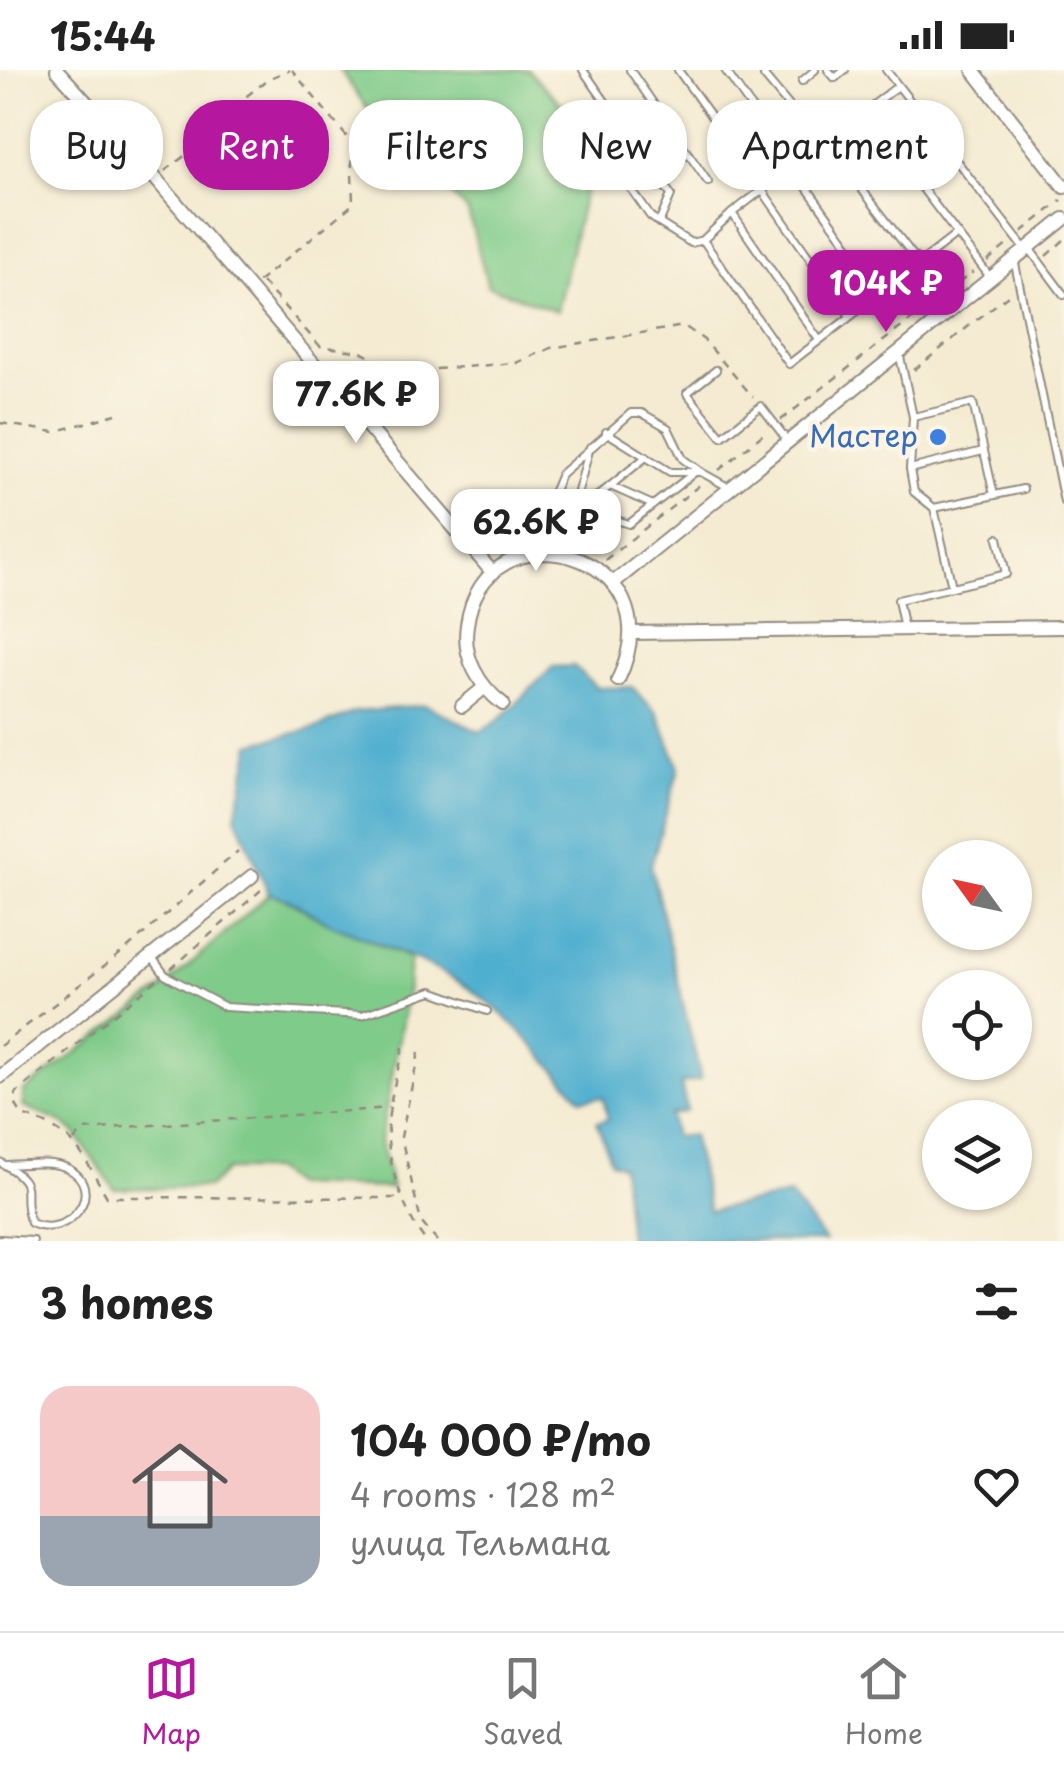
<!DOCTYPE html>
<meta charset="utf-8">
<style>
:root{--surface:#fff;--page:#f6f6f6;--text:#222;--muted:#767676;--line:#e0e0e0;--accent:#b5179e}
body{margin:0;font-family:"Playpen Sans",sans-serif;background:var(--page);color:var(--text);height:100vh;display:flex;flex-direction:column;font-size:38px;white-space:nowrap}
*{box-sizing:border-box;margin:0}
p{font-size:32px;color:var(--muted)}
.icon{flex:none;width:55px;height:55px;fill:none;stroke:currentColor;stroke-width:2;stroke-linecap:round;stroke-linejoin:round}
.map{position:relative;height:1171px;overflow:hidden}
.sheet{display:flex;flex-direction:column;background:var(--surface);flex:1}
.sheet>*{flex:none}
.hud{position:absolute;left:30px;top:30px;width:1005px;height:90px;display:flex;gap:20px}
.needle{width:65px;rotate:303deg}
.buttons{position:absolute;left:922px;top:770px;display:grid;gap:20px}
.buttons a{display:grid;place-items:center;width:110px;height:110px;border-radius:50%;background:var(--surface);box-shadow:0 2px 8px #0004;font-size:50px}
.price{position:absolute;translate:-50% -85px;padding:0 22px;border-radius:20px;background:#fff;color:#222;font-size:32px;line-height:65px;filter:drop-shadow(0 2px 5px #0008)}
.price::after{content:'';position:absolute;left:50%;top:60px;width:30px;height:22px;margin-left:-15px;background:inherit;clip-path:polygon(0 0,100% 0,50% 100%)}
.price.on{background:var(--accent);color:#fff}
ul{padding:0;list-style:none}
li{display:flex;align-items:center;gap:30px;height:250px;padding:0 40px}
li span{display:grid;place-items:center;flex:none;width:280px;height:200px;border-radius:30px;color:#555}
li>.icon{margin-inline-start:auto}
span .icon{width:120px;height:120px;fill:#fffc;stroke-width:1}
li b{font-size:42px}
h2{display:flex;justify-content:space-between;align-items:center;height:120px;padding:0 40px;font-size:42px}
.chip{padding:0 35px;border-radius:40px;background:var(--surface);box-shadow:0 2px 8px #0004;font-size:35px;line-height:90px}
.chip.on{background:var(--accent);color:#fff}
.status{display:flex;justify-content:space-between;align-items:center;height:70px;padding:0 50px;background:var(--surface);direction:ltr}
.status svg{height:28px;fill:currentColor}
.menu{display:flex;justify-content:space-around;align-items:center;height:140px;border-top:2px solid var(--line);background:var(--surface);font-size:28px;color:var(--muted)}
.menu a{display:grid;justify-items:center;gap:5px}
.menu .on{color:var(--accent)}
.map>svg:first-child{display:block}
</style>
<div class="status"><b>15:44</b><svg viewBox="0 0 49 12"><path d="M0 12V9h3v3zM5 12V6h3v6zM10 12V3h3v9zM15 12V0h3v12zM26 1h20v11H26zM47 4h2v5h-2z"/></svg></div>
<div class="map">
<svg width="1064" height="1171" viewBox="0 0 1064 1171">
<rect width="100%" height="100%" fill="#fcf5e5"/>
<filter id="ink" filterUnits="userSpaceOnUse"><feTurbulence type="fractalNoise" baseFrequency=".01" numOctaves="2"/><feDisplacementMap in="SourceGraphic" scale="20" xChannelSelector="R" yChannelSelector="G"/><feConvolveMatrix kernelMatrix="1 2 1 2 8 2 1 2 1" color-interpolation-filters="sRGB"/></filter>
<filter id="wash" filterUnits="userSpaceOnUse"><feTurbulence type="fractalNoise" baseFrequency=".0048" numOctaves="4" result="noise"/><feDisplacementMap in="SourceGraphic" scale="40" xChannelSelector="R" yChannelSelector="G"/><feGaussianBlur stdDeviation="2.25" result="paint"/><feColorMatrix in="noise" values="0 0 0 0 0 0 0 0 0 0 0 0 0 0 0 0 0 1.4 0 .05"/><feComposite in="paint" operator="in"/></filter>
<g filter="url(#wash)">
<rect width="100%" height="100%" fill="#f4ebd2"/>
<g fill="#7fcb89" stroke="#557b5a" stroke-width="2.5">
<path d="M340,0H528L603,76L583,128L557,241L488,216L468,142L364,34Z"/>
<path d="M269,824L285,827L314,846L410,888L408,919L380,1071L392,1118L293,1115L274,1100H226L209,1117L114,1119L75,1063L63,1053L23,1036V1022L160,921Z"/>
</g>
<path fill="#50afcf" stroke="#3e6d7d" stroke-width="2.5" d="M574,596L597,618L632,617L658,644L679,698L651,796L701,1009L681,1014L687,1041L670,1045L675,1067L692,1065L709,1141L790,1125L825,1171H629L622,1096L611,1092L597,1052L608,1049L603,1027L581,1029C548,992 517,953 477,924C434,893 380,875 331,854C310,844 292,828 269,824L236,746L251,674L316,658L355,642L426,635L480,662L499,650L553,597Z"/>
</g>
<g filter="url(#ink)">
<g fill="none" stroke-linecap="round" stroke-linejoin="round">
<defs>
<g id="service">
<path d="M583,0L671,125L659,153L691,173L703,170L732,143L898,16"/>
<path d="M630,0L708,112"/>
<path d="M678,0L741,88"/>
<path d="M725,0L765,57"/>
<path d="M767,0L764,6L795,43"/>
<path d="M828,0L835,8L845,0"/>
<path d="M886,0L1025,179"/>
<path d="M802,11L815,0"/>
<path d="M864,42L990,207"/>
<path d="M825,72L919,193"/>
<path d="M634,74L622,106L650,146L659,153"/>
<path d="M792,97L882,222"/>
<path d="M762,120L850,246"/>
<path d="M732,143L819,270"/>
<path d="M703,170L789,294L957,164"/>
<path d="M1029,178L1064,225"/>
<path d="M1014,189L1064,432"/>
<path d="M899,282L913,347L910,399L914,422L934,438L952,517"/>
<path d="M716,300L687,323L722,367L761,336L787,370"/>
<path d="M913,347L973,333L994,425"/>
<path d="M606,362L670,402H701L728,417"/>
<path d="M590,377L574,436L629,454L695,402"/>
<path d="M646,387L599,425L555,447L550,430L561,404L631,343H642L668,358L683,389L701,402"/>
<path d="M910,399L983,381"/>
<path d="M610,416L653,435"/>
<path d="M934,438L1023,419"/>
<path d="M904,559L898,530L1006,504L998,468"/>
<path d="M151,886L165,905L225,937L362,945L432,921L487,941"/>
<path d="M0,1092C43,1118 17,1118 31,1153C70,1171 108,1118 67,1098C50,1090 23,1095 4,1095"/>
<path d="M0,1169L33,1171"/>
</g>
<g id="minor">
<path d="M57,0L155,108L493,503"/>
<path d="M973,0L1064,117"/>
<path d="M613,513L1064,149"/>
<path d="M631,563L1064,557"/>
<path d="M503,634C479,616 462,587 467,555C484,430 680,481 618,610"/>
<path d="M462,636L485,617"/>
<path d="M0,1007L252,806"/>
</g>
</defs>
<use href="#service" stroke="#908b7e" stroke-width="10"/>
<use href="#minor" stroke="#908b7e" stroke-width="16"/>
<g stroke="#908b7e" stroke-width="2.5" stroke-dasharray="8 8" stroke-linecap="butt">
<path d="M165,101L196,77L209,55L270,8L290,0"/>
<path d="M1022,162L1062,130"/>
<path d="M1046,186L1064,170"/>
<path d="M987,191L1008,174"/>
<path d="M258,212L353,134L351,72L292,0"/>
<path d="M262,212L320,276L361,282L397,302L516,293L551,278L684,256L704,270L753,327"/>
<path d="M914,300L1013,221"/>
<path d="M781,350L973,202"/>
<path d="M0,353L54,362L116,344"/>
<path d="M719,400L767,361"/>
<path d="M605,490L701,414"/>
<path d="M171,899L261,820"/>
<path d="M157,910L16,1023L15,1033L22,1045C76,1062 80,1081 107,1127L402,1128"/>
<path d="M0,976L129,877L238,781"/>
<path d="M403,977C397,1006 386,1040 388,1070C390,1101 406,1147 426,1171"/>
<path d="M419,982L401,1067L421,1152L437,1171"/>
<path d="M74,1071L83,1060L391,1038"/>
</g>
<use href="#service" stroke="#fff" stroke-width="6"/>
<use href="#minor" stroke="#fff" stroke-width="12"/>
</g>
</g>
<circle fill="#3f7fe0" stroke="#fcf5e5" stroke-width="4" cx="938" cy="367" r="10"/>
<g text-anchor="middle" stroke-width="9" stroke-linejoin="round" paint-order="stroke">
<g font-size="30" fill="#366cbe" stroke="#fcf5e5" text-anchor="end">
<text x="918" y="377">Мастер</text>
</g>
</g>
</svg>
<div class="buttons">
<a><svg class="needle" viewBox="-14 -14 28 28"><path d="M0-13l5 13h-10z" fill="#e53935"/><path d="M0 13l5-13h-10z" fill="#767676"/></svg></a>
<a><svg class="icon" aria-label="locate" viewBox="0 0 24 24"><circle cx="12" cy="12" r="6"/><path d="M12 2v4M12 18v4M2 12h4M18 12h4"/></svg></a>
<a><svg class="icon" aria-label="layers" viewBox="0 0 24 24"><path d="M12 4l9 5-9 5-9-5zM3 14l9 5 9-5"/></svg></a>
</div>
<b class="price on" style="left:886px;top:265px">104K ₽</b>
<b class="price" style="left:356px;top:376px">77.6K ₽</b>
<b class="price" style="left:536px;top:504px">62.6K ₽</b>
<div class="hud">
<a class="chip">Buy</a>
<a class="chip on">Rent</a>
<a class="chip">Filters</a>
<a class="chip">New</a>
<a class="chip">Apartment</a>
</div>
</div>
<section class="sheet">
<h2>3 homes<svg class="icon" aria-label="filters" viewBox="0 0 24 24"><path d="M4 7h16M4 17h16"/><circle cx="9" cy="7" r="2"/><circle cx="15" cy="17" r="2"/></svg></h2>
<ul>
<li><span style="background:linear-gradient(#f6c9c9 65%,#9aa5b1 0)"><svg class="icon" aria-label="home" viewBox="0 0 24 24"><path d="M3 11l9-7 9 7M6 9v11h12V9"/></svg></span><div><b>104 000 ₽/mo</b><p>4 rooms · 128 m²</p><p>улица Тельмана</p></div><svg class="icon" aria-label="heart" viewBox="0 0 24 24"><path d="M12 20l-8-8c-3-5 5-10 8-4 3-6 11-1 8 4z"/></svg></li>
</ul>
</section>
<nav class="menu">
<a class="on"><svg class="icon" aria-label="map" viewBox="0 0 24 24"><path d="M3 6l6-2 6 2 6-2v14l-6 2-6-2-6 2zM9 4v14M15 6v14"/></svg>Map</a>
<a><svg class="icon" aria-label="saved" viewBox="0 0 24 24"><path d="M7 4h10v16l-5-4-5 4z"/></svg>Saved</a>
<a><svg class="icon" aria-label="home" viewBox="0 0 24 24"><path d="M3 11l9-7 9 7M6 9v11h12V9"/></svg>Home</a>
</nav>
